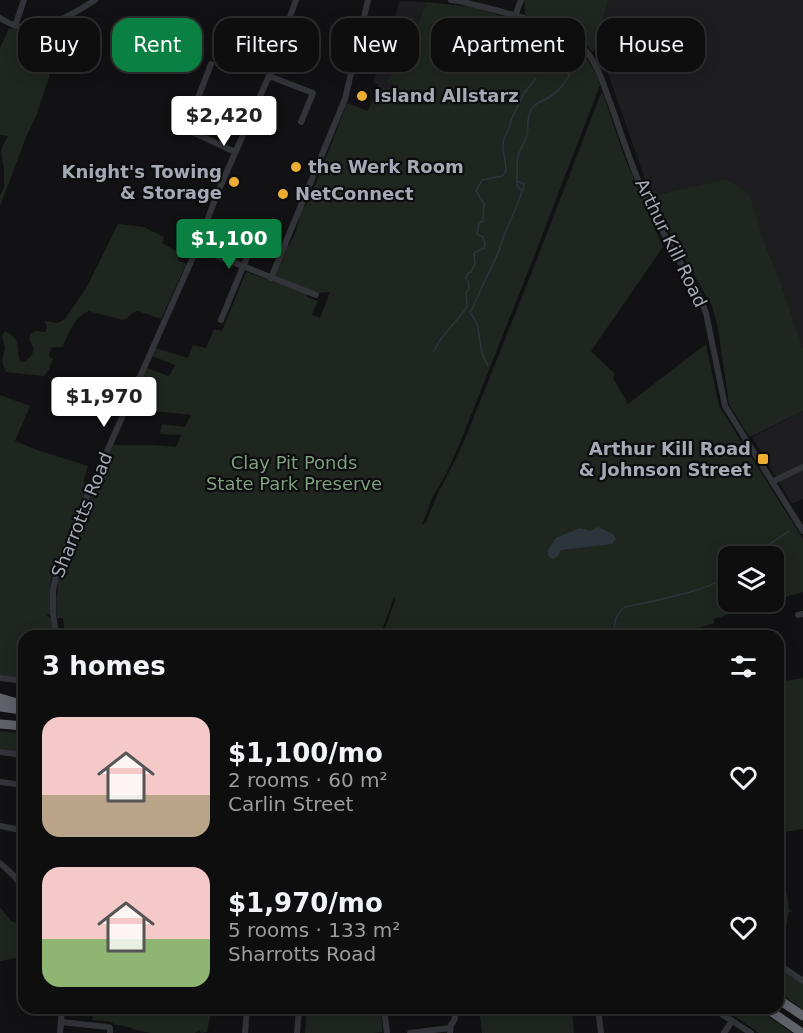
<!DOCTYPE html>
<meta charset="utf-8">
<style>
:root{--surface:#0e0e0f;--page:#1c1c1d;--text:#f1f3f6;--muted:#9b9c9e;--line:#2e2e2f;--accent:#0b8043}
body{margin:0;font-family:"DejaVu Sans",sans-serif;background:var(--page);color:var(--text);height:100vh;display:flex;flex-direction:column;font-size:22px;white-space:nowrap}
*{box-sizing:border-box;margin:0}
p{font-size:20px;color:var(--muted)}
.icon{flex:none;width:33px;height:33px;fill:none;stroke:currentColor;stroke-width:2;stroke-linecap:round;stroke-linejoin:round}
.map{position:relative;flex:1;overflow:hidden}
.panel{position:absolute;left:18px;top:630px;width:766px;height:384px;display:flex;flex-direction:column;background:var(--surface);border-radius:18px;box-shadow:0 3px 15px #0003,0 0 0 2px var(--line)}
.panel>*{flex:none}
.banner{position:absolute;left:18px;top:18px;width:768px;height:54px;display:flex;gap:12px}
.controls{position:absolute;left:718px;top:546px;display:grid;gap:12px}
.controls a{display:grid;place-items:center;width:66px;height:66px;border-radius:12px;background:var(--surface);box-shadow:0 3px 15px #0003,0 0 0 2px var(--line);font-size:30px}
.price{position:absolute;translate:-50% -51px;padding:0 14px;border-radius:6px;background:#fff;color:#222;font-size:20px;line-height:39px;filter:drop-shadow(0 2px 3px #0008)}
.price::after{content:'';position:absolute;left:50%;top:36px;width:18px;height:14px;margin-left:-9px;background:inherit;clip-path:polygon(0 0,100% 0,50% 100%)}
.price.selected{background:var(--accent);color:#fff}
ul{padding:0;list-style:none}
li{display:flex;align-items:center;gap:18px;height:150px;padding:0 24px}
li span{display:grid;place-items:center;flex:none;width:168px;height:120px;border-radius:18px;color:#555}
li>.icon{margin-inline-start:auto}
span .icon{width:72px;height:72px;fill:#fffc;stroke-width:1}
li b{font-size:26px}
h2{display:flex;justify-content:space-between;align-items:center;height:72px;padding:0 24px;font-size:26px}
.tag{padding:0 21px;border-radius:18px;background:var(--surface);box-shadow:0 3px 15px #0003,0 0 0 2px var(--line);font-size:21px;line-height:54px}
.tag.selected{background:var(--accent);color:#fff}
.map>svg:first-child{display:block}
</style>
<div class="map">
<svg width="803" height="1033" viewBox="0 0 803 1033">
<rect width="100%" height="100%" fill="#121214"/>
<g fill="#1e1e21">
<path d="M608,0H803V348L778,275L766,247L725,179L651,196L605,65L596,49Z"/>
<path d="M400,1L426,2L395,94L373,82Z"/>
<path d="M803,411V499L792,504L752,437Z"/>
</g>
<g fill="#1f2620">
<path d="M524,0H608L596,49L592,52C579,32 570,30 549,22C542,23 530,18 525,14Z"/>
<path d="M426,2L464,6L481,9L536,28C542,37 552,35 562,38C578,44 597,69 600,85L531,264L460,443L446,474L432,498L422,525L426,523C436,493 453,467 465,439L534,267L602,91L625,158L663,247L591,351L615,374L613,378L628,404L706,344L719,406L803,539V592L774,600V556H729V602H770L714,619V623L688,632L686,636H382L395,601L394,597L380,636H65L63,618H57C55,597 58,579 64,559L113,445H154L176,447L181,435L160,434L162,424L185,427L191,415L129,408L147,368L168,376L170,375L175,365L152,356L155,348L188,358L193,345L206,348L214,329L222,331L246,272L308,294L307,297L318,301L312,315L320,318L330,292L316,293L276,277C276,261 287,249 294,236C298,227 299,217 302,208L305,206L319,176L347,103L368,111L378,85L395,93L398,86L388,82L393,67L403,71V69L393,66L399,51L408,54Z"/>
<path d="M69,19L71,22L70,31L51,71L36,116L26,137L0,206V196L4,187V171L1,151L2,147L8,136L0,135V48L9,28C35,35 45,29 69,19Z"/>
<path d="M725,179L749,194L766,247L778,275L803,348V411L752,436H749L729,404L718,328L712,306L671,235L651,196Z"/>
<path d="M118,224L144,227L164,237L162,243L178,252L180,255L178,260L186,264L161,319L138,311C132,312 129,318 123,320L88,311C74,318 68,333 63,347H56L51,348L49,354L50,357L53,359L49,369L44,376L6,372L2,362L5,348L2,336L5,331C23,340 15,347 20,361L24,362C33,356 37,349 29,340L30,334L36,331L45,332L47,328L45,321L58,323L65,319L87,287Z"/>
<path d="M0,395L30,406L15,441L37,450L88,466L83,481L88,486L51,580L50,591V614L46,615L51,618L52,636H24V678L0,675Z"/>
<path d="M803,678V829L779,833V682Z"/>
<path d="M0,731L24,734V752L0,749Z"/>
<path d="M785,863V865H782V878L788,899L789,909L793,911L789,912L786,927L779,935V864Z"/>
<path d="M0,907L11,921L24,925V943L20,942L16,958L0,961Z"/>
<path d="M778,968L803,984V1010L779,992Z"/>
<path d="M104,1008H212L207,1032L201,1033L199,1030L195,1033H151L132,1029V1028L114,1024L111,1022L92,1020L93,1015H96L97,1009L102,1010Z"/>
<path d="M307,1008H380L383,1032L373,1033H305Z"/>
<path d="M479,1008H572L574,1033H482Z"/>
<path d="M723,1008H756L792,1033H759Z"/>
</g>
<path fill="#2c353c" d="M598,527L613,534L616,539L612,544L561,550L558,556L553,559L548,556V550L556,538L580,528L590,531Z"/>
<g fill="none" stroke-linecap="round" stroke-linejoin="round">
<g stroke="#2c353c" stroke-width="1.5">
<path d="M517,181L524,184L523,190"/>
<path d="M434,351L440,340L465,310L467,306L466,292L469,289L468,281L466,278L468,273L471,272L475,264L474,253L484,248L485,244L483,237L477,234L479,222H482L483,220L484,203L476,191L482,180L502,176L505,173C508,164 502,154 503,144C504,134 511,129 511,120L524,93L536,79"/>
<path d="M488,366C486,361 483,357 482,352C478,338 481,324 470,313L499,251C504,230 516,212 522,191C515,186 517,182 517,175C518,168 516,163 518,156C520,149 525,143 527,135C529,125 526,117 532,108C536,103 542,101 548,98C564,88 571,75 576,57"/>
<path d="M752,556L789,531"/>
<path d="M613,636C615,624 614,615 625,607C656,600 704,593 729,575"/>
</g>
<g stroke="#333439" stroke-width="6">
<path d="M451,0L460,1C493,10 555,22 580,45C595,58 602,79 608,97C620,128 629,161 643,191C649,204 655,216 661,228C675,257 696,283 706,313L725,406L803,531"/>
<path d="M515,16L521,0"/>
<path d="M0,18C26,34 41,30 66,17C76,12 86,6 95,0"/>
<path d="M15,26L24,0"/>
<path d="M211,64L186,129L235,152"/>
<path d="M269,76L313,93L301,122"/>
<path d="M197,248L316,295"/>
<path d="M271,278L345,99L368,0"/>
<path d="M221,320L259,228"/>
<path d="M772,482L803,467"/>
<path d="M798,615L803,614"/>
<path d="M56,636L53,612V590L59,564L85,501L197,248L217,194L269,76L296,0"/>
<path d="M0,678L24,681"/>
<path d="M0,752L24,755"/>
<path d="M0,782L24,785"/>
<path d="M24,802L21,830L22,840L20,883L24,891"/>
<path d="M0,826L21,830"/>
<path d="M0,863L13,875L20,883"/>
<path d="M778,964L803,981"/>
<path d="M384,1008L387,1033"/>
<path d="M598,1008L601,1033"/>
<path d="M712,1008L751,1033"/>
<path d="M61,1022L108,1027L110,1028V1033"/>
<path d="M60,1033L62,1008"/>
<path d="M245,1033L247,1008"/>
<path d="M297,1033L299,1008"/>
<path d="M410,1033L450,1028"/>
<path d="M450,1033L451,1025L455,1019V1008"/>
<path d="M724,1033L732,1021"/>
</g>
<g stroke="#60626a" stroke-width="9">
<path d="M0,698L24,705"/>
<path d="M0,707L22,710"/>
<path d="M0,724L24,726"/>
<path d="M778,999L803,1016"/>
<path d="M766,1008L802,1033"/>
</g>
</g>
<g fill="#ecad32" stroke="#0d0d0f" stroke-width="2">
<circle cx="362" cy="96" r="6"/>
<circle cx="296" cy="167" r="6"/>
<circle cx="234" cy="182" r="6"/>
<circle cx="283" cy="194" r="6"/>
<rect x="757" y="453" width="12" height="12" rx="3"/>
</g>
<g text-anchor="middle" stroke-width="4.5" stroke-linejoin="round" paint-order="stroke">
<g font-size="18" font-weight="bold" fill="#a4a9b4" stroke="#0d0d0f" text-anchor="start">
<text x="374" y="102">Island Allstarz</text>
<text x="308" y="173">the Werk Room</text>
<text x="222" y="178" text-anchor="end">Knight's Towing<tspan x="222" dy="21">&amp; Storage</tspan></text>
<text x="295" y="200">NetConnect</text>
<text x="751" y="455" text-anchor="end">Arthur Kill Road<tspan x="751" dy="21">&amp; Johnson Street</tspan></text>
</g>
<g font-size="18" fill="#a4a9b4" stroke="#0d0d0f">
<text transform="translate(671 243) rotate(64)" y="6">Arthur Kill Road</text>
<text transform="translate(82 515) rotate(-68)" y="6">Sharrotts Road</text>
</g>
<g font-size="18" fill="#7c9f7e" stroke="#0d0d0f">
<text x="294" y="469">Clay Pit Ponds<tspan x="294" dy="21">State Park Preserve</tspan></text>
</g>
</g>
</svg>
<div class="controls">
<a><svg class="icon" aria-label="layers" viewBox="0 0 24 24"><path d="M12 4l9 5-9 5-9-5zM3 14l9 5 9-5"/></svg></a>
</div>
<b class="price" style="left:224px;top:147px">$2,420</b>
<b class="price selected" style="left:229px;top:270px">$1,100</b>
<b class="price" style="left:104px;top:428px">$1,970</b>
<div class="banner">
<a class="tag">Buy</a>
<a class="tag selected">Rent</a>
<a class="tag">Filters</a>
<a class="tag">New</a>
<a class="tag">Apartment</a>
<a class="tag">House</a>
</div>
<section class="panel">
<h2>3 homes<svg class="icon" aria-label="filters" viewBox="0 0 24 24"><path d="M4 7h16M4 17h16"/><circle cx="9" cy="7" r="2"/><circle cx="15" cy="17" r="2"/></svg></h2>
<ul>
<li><span style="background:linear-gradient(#f6c9c9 65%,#b9a48a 0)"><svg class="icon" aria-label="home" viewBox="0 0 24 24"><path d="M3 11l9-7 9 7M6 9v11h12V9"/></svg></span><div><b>$1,100/mo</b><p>2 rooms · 60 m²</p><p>Carlin Street</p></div><svg class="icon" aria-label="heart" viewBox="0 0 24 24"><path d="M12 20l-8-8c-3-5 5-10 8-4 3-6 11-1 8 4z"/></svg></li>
<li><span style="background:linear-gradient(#f6c9c9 60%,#8fb573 0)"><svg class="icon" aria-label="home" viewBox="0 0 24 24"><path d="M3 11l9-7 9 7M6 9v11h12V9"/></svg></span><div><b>$1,970/mo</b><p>5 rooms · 133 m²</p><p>Sharrotts Road</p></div><svg class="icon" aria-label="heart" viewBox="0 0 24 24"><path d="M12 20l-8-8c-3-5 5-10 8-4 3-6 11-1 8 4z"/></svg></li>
</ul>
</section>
</div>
